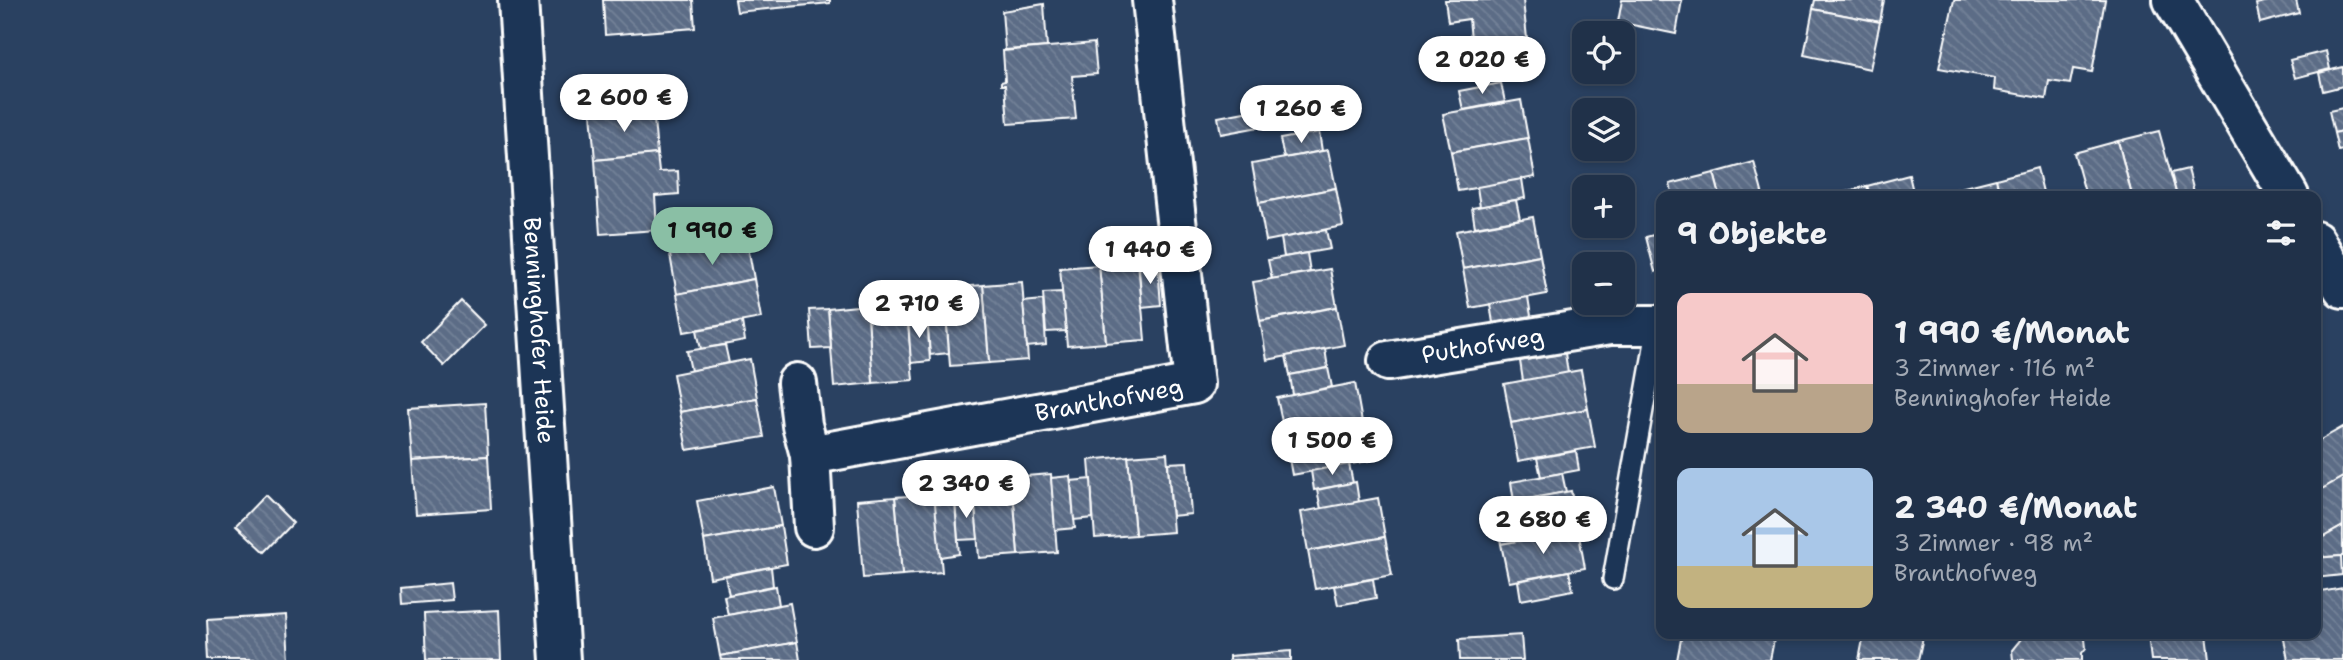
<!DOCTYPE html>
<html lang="de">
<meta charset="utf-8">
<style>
:root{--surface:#203149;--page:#2d3d53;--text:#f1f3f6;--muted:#a2a9b4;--line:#3d4c61;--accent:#8abfa5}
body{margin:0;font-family:"Shantell Sans",sans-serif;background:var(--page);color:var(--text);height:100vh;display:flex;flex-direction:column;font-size:26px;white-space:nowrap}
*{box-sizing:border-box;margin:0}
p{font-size:23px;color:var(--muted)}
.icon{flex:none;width:38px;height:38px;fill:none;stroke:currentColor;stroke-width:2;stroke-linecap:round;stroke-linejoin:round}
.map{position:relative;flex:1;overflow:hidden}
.sheet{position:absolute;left:1656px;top:191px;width:665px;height:448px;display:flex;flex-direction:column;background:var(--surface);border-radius:14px;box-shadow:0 4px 10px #0003,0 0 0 2px var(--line)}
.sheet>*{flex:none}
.tools{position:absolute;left:1572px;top:21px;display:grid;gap:14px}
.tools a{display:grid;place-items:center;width:63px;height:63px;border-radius:14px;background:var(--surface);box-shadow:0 4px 10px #0003,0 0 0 2px var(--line);font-size:35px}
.price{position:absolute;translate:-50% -60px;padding:0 16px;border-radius:24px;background:#fff;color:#222;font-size:23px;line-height:46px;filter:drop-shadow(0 2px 4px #0008)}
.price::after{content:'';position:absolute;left:50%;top:42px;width:21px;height:16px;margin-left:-10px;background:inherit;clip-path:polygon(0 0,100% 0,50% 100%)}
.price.current{background:var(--accent);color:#111}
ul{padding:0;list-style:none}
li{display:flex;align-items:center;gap:21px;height:175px;padding:0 21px}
li span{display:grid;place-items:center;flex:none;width:196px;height:140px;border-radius:14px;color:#555}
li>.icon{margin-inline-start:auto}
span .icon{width:84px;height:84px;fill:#fffc;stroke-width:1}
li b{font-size:30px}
h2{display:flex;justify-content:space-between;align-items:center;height:84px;padding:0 21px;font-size:30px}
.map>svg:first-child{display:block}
</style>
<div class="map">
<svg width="2343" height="660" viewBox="0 0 2343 660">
<defs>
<pattern id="building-back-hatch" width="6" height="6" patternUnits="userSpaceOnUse" patternTransform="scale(1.75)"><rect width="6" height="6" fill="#5b6c86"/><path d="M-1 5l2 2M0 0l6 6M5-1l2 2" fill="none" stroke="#748298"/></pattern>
</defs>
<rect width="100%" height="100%" fill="#2a4161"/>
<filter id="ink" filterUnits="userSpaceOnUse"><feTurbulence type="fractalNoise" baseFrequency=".0143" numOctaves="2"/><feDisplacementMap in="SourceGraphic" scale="14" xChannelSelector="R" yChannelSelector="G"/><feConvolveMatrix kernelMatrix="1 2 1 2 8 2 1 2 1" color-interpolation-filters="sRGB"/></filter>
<g filter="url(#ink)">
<g fill="url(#building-back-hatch)" stroke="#fff" stroke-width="2">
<path d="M603,0H693L695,28L605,35Z"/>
<path d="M735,0H830V3L737,12Z"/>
<path d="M1445,0H1523L1529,58L1500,61L1499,57L1473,59L1469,19L1448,22Z"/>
<path d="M1622,0H1682L1676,34L1618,22Z"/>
<path d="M1815,0H1884L1880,22L1813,9Z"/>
<path d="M1954,0H2105L2092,72L2073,69L2070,84L2049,81L2046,99L1994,90L1995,78L1939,68Z"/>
<path d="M2273,0H2296L2299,13L2260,23L2256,4Z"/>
<path d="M1044,4L1047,47L1005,50L1002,11Z"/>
<path d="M1813,9L1880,22L1870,69L1804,55Z"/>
<path d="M1094,43L1097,74L1072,76L1076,119L1008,124L1005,85H1001V82L1005,81L1003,51Z"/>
<path d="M2326,51L2330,69L2295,78L2290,60Z"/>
<path d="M2343,67V86L2323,91L2319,73Z"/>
<path d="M1501,83L1505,102L1463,110L1459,91Z"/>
<path d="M1521,100L1528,138L1451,152L1443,114Z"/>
<path d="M653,107L657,154L595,160L591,113Z"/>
<path d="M2343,108V131L2334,133L2329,111Z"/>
<path d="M1255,110L1259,127L1221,134L1218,117Z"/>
<path d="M2159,131L2177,196H2132L2118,141Z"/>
<path d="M2343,131V150L2338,151L2334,133Z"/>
<path d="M1319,132L1322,151L1284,158L1280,139Z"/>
<path d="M1528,138L1535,177L1458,191L1451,152Z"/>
<path d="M2118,141L2132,196H2086L2074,153Z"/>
<path d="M1328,150L1336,188L1259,203L1252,164Z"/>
<path d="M657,154L659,172L678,171L679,194L655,196L657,230L600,234L595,160Z"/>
<path d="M1754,162L1763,196H1720L1714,173Z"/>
<path d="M2037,168L2044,196H2000L1996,179Z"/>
<path d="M2188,169L2195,196H2177L2171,173Z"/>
<path d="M1714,173L1720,196H1673L1670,184Z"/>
<path d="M1909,175L1914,196H1870L1867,186Z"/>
<path d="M1522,179L1525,198L1480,207L1477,187Z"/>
<path d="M1996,179L2000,196H1954L1952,190Z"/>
<path d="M1867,186L1870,196H1830Z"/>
<path d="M1336,188L1343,226L1266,241L1259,203Z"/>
<path d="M1516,200L1520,219L1475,227L1472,208Z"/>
<path d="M1533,217L1540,255L1463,269L1456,231Z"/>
<path d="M731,224L734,243L689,252L686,233Z"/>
<path d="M1326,230L1330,249L1284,257L1281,238Z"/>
<path d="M1661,233V270L1655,272L1646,237Z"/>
<path d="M747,241L754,279L677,294L670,255Z"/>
<path d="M1307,253L1310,272L1272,279L1268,260Z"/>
<path d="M1540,255L1547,294L1470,308L1463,269Z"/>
<path d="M1138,262L1145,340L1106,343L1099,265Z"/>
<path d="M1099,265L1106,343L1067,346L1060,268Z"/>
<path d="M1158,266L1161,305L1142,307L1139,268Z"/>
<path d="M1330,269L1337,307L1260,321L1253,282Z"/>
<path d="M754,279L761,318L684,332L677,294Z"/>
<path d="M1022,282L1028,360L989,363L983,285Z"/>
<path d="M983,285L989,363L950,366L944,288Z"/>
<path d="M1062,292L1066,331L1046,332L1043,293Z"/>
<path d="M1528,297L1531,316L1493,323L1490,304Z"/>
<path d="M1043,300L1046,345L1027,347L1023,302Z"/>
<path d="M461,301L485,325L444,366L421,342Z"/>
<path d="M906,302L913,380L873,383L867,305Z"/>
<path d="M945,302L949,353L930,355L926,303Z"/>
<path d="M867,305L873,383L834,387L828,309Z"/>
<path d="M1337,307L1344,345L1267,360L1260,321Z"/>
<path d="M828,309L831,348L812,349L809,310Z"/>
<path d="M927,316L930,361L911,363L908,318Z"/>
<path d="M742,322L745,341L701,349L697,330Z"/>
<path d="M725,345L729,363L691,371L687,351Z"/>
<path d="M1325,349L1328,368L1290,375L1286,356Z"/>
<path d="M1565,353L1568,373L1523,381L1520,361Z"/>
<path d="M750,359L757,398L680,412L673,374Z"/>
<path d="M1328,368L1332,387L1293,395L1290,375Z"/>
<path d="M1581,370L1588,409L1511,423L1504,384Z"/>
<path d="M1355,383L1362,422L1285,436L1277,398Z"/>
<path d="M757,398L764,437L687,450L680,412Z"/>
<path d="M485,403L488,456L412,461L408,408Z"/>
<path d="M1588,409L1595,447L1518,461L1511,423Z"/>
<path d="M1362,422L1368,461L1292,475L1285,436Z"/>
<path d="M2343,427V477L2315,493V443Z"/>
<path d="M1576,451L1579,470L1541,477L1537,458Z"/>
<path d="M1167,453L1173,532L1135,535L1128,456Z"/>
<path d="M488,456L491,509L416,514L412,461Z"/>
<path d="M1128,456L1135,535L1095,538L1089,460Z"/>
<path d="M1187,462L1191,514L1172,516L1168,463Z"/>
<path d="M1349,464L1353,483L1314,490L1311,471Z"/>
<path d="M1562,473L1566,492L1514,502L1511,482Z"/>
<path d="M1051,474L1057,552L1018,555L1012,477Z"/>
<path d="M1070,476L1075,528L1055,530L1051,478Z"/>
<path d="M1012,477L1018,555L979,558L973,480Z"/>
<path d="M2343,477V526L2318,540L2315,535V493Z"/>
<path d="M1091,479L1093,518L1074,520L1071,481Z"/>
<path d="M1356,482L1359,502L1321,509L1317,490Z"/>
<path d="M774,487L781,526L704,540L697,501Z"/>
<path d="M1571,491L1578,530L1501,544L1494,505Z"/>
<path d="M935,494L942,572L902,575L895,497Z"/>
<path d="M265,495L293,523L265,552L236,525Z"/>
<path d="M895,497L902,575L863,578L857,500Z"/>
<path d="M1378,498L1385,537L1308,551L1301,512Z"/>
<path d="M974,500L978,539L958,540L955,501Z"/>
<path d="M955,503L959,554L940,557L935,504Z"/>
<path d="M781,526L787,564L710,578L704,540Z"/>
<path d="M2343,526V556L2324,557L2315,542Z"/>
<path d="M1578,530L1585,568L1509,582L1501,544Z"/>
<path d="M1385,537L1392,575L1315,589L1308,551Z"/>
<path d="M2341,556L2342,575L2315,578V558Z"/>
<path d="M771,567L773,586L729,595L725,576Z"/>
<path d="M1569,571L1573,590L1521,600L1518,581Z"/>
<path d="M1373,579L1376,598L1338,605L1334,586Z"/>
<path d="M450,583L452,600L402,604L401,588Z"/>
<path d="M776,586L779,605L728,615L724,596Z"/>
<path d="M2343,588V660H2288L2283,634H2315V593Z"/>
<path d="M790,603L797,642L720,656L713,618Z"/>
<path d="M499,610L501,660H426L424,614Z"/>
<path d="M286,615L289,660H209L207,620Z"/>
<path d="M1682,634H1765L1775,635L1770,660H1677Z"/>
<path d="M1864,634H1905L1923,637L1918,660H1859Z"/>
<path d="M2020,634H2080L2085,639L2086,648L2082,653V660H2013L2012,650L2021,639Z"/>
<path d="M2148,634H2207L2210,660H2151Z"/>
<path d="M1521,635L1523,660H1460L1459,639Z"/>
<path d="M797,642L800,660H721L720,656Z"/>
<path d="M1291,651V660H1229V656Z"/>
</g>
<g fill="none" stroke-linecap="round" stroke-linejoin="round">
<defs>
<path id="lane" d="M1613,579L1658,325"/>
<g id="street">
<path id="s1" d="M518,0L560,660"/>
<path d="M2173,0L2289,196"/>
<path d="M2315,241L2343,288"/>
<path id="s2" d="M1388,361L1610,325H1661"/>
<path d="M797,383L802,425L810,455L814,527"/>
<path id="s3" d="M810,455L1194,384L1152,0"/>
</g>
</defs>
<use href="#lane" stroke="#fff" stroke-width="24"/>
<use href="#street" stroke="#fff" stroke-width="44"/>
<use href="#lane" stroke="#1d3557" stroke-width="19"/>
<use href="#street" stroke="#1d3557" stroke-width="38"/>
</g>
</g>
<g text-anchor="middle" stroke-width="5" stroke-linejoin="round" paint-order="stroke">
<g font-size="24" fill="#fff" stroke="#1d3557">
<text dy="8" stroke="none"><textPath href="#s1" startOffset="331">Benninghofer Heide</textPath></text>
<text dy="8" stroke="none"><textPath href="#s2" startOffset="96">Puthofweg</textPath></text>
<text dy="8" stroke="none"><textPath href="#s3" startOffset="304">Branthofweg</textPath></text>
</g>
</g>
</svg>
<div class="tools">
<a><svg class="icon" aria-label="locate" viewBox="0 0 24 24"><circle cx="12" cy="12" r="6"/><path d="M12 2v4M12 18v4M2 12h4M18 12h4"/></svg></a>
<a><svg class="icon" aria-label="layers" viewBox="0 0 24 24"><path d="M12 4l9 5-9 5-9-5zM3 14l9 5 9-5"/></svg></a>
<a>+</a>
<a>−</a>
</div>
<b class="price" style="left:1482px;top:96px">2 020 €</b>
<b class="price" style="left:624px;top:134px">2 600 €</b>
<b class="price" style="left:1301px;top:145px">1 260 €</b>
<b class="price current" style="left:712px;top:267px">1 990 €</b>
<b class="price" style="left:1150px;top:286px">1 440 €</b>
<b class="price" style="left:919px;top:340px">2 710 €</b>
<b class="price" style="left:1332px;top:477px">1 500 €</b>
<b class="price" style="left:966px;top:520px">2 340 €</b>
<b class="price" style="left:1543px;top:556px">2 680 €</b>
<section class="sheet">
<h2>9 Objekte<svg class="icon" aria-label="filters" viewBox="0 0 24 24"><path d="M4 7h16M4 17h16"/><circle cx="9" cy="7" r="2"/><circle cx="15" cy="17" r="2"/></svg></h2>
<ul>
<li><span style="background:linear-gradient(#f6c9c9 65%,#b9a48a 0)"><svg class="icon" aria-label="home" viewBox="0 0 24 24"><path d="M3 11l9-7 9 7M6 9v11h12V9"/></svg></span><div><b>1 990 €/Monat</b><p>3 Zimmer · 116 m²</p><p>Benninghofer Heide</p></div></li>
<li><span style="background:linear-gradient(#a9c7e8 70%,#c2b280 0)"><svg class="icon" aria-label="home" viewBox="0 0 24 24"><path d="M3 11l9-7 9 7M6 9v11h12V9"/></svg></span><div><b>2 340 €/Monat</b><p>3 Zimmer · 98 m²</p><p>Branthofweg</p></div></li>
</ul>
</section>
</div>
